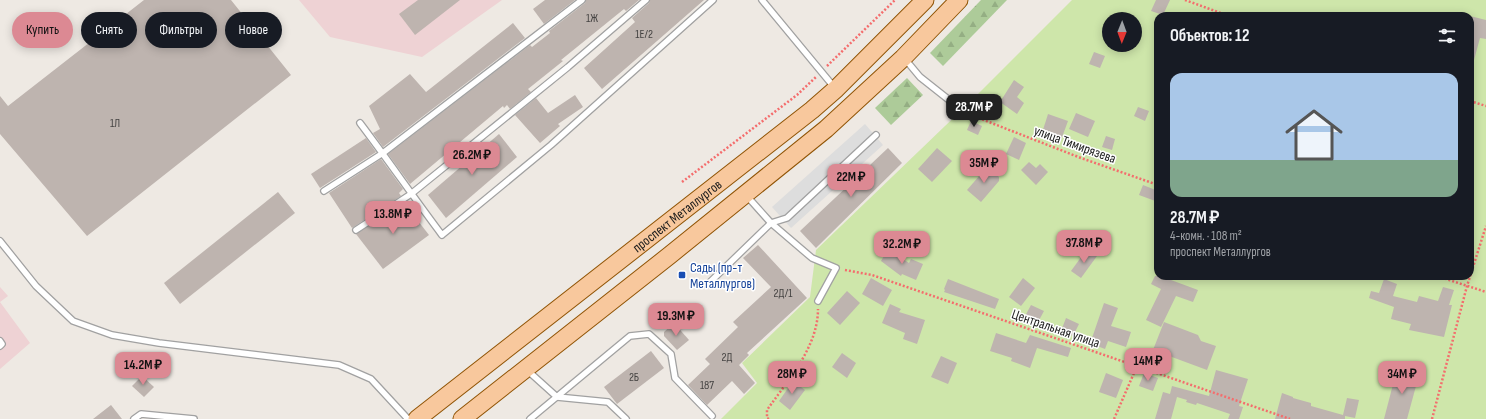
<!DOCTYPE html>
<html lang="ru">
<meta charset="utf-8">
<style>
:root{--surface:#171b24;--page:#20242c;--text:#f1f3f6;--muted:#9ea1a6;--line:#363941;--accent:#dc8993}
body{margin:0;font-family:"Sofia Sans Condensed",sans-serif;background:var(--page);color:var(--text);height:100vh;display:flex;flex-direction:column;font-size:15px;white-space:nowrap}
*{box-sizing:border-box;margin:0}
p{font-size:13px;color:var(--muted)}
.icon{flex:none;width:22px;height:22px;fill:none;stroke:currentColor;stroke-width:2;stroke-linecap:round;stroke-linejoin:round}
.map{position:relative;flex:1;overflow:hidden}
.details{position:absolute;left:1154px;top:12px;width:320px;height:268px;display:flex;flex-direction:column;background:var(--surface);border-radius:12px;box-shadow:0 2px 10px #0003}
.details>*{flex:none}
.hud{position:absolute;left:12px;top:12px;width:380px;height:36px;display:flex;gap:8px}
.needle{width:26px;rotate:181deg}
.buttons{position:absolute;left:1102px;top:12px;display:grid;gap:8px}
.buttons a{display:grid;place-items:center;width:40px;height:40px;border-radius:50%;background:var(--surface);box-shadow:0 2px 10px #0003;font-size:20px}
.price{position:absolute;translate:-50% -34px;padding:0 9px;border-radius:8px;background:var(--accent);color:#111;font-size:13px;line-height:26px;filter:drop-shadow(0 1px 2px #0008)}
.price::after{content:'';position:absolute;left:50%;top:24px;width:12px;height:9px;margin-left:-6px;background:inherit;clip-path:polygon(0 0,100% 0,50% 100%)}
.price.selected{background:#222;color:#fff}
ul{padding:0;list-style:none}
li{display:grid;align-content:center;gap:8px;height:212px;padding:0 16px}
li+li{border-top:1px solid var(--line)}
li span{display:grid;place-items:center;height:124px;border-radius:12px;color:#555}
li>.icon{margin-inline-start:auto}
span .icon{width:72px;height:72px;fill:#fffc;stroke-width:1}
li b{font-size:17px}
h2{display:flex;justify-content:space-between;align-items:center;height:48px;padding:0 16px;font-size:17px}
.tag{padding:0 14px;border-radius:18px;background:var(--surface);box-shadow:0 2px 10px #0003;font-size:14px;line-height:36px}
.tag.selected{background:var(--accent);color:#111}
.map>svg:first-child{display:block}
</style>
<div class="map">
<svg width="1486" height="419" viewBox="0 0 1486 419">
<defs>
<pattern id="forest-firs" width="22" height="20" patternUnits="userSpaceOnUse"><rect width="22" height="20" fill="#adcb99"/><path d="M5 1l3.5 6h-7zM16 11l3.5 6h-7z" fill="#94ae83"/></pattern>
</defs>
<rect width="100%" height="100%" fill="#eee9e3"/>
<g fill="#eed2d4">
<path d="M299,0H502L422,57L330,37Z"/>
<path d="M0,287L8,296L0,302L30,343L0,369Z"/>
</g>
<g fill="url(#forest-firs)">
<path d="M981,0H1007L943,66L930,53Z"/>
<path d="M907,78L923,95L891,125L875,108Z"/>
</g>
<path fill="#cee6aa" fill-rule="evenodd" d="M1072,0H1486V419H721L757,383L742,363L810,297L816,250L971,101ZM1158,16H1470V276H1158ZM1109,19H1135V45H1109Z"/>
<path fill="#ddd" d="M865,124L883,145L791,228L772,207Z"/>
<g fill="#beb4af">
<path d="M144,0H231L291,75L87,236L0,134V96L8,106Z"/>
<path d="M418,0H460L415,35L399,14Z"/>
<path d="M545,0H575L544,24L533,9Z"/>
<path d="M586,0H639L626,11L624,9L561,60L563,61L528,89L531,92L510,109L507,105L504,108L503,106L410,184L388,154L530,45L532,47L550,33L549,31L585,3Z"/>
<path d="M650,0H704L602,89L584,68L635,22L632,18L649,3Z"/>
<path d="M1156,0H1170L1163,15L1151,11Z"/>
<path d="M1470,16L1486,20V39L1480,38L1474,60H1470Z"/>
<path d="M513,23L525,38L383,147L373,133L380,129L369,106L410,74L426,92Z"/>
<path d="M1094,52L1105,56L1100,68L1089,64Z"/>
<path d="M1014,80L1024,87L1017,97L1024,103L1017,114L1000,102Z"/>
<path d="M575,95L583,107L558,124L560,126L540,143L515,115L536,98L548,113Z"/>
<path d="M1138,107L1149,111L1145,121L1134,116Z"/>
<path d="M1076,113L1095,121L1088,137L1069,129Z"/>
<path d="M1048,114L1068,121L1061,140L1042,133Z"/>
<path d="M971,121L982,126L978,135L967,130Z"/>
<path d="M499,134L517,157L446,218L428,195Z"/>
<path d="M1106,136L1115,139L1112,150L1102,147Z"/>
<path d="M1014,137L1026,143L1019,160L1006,154Z"/>
<path d="M366,138L376,152L320,188L311,174Z"/>
<path d="M888,148L902,163L816,248L800,231Z"/>
<path d="M937,148L952,161L932,182L918,169Z"/>
<path d="M381,159L403,189L399,193L401,196L352,228L329,193Z"/>
<path d="M1029,162L1036,168L1040,164L1048,172L1036,185L1021,170Z"/>
<path d="M987,167L999,177V181L981,202L967,190Z"/>
<path d="M1143,185L1158,191V202L1139,195Z"/>
<path d="M278,192L295,213L180,304L164,283Z"/>
<path d="M404,203L429,235L383,269L356,234Z"/>
<path d="M758,245L807,298L747,353L749,355L739,365L755,383L744,394L732,381L707,405L688,385L710,364L705,359L738,327L733,322L771,287L743,258Z"/>
<path d="M888,249L909,263L911,259L923,264L916,280L902,274L901,276L881,261Z"/>
<path d="M1087,249L1097,256L1081,278L1071,271Z"/>
<path d="M1155,276H1172L1171,280L1198,290L1193,302L1176,296L1161,327L1146,320L1161,289L1151,284Z"/>
<path d="M871,278L892,290L883,306L862,294Z"/>
<path d="M1023,278L1035,288L1021,306L1009,297Z"/>
<path d="M948,279L999,299L995,309L944,292L945,290L944,289Z"/>
<path d="M1384,279L1397,284L1393,296L1417,302L1419,296L1438,301L1443,287L1454,290L1449,305H1452L1444,337L1409,330L1411,324L1391,319L1394,307L1369,298L1371,291L1379,293Z"/>
<path d="M847,291L860,303L840,325L827,313Z"/>
<path d="M1104,303L1118,308L1111,326L1131,332L1126,347L1108,341L1105,349L1092,344L1093,338H1092Z"/>
<path d="M890,304L901,309L899,312L925,320L917,344L903,339L905,333L882,323Z"/>
<path d="M1031,305L1044,311L1037,324L1024,318Z"/>
<path d="M1066,318L1079,324L1073,336L1061,331Z"/>
<path d="M1164,322L1198,335L1201,341L1216,346L1207,370L1153,350Z"/>
<path d="M674,323L689,340L677,350L664,336V332Z"/>
<path d="M996,333L1026,343L1030,335L1071,348L1068,357L1037,348L1030,368L1011,361L1012,358L990,351Z"/>
<path d="M651,351L664,368L617,404L604,387Z"/>
<path d="M842,353L856,363L847,378L832,367Z"/>
<path d="M941,356L957,363L948,384L931,377Z"/>
<path d="M1397,369L1419,375L1407,419H1384Z"/>
<path d="M1216,370L1248,379L1239,406L1243,407L1239,419H1228L1230,414L1197,403L1196,405L1186,402L1187,400L1177,397L1171,419H1155L1163,392L1170,394L1172,386L1209,396Z"/>
<path d="M1106,373L1123,380L1116,398L1099,392Z"/>
<path d="M1144,373L1158,378L1153,391L1139,386Z"/>
<path d="M142,376L154,387L144,397L132,386Z"/>
<path d="M793,381L805,390L790,410L779,401Z"/>
<path d="M1282,393L1293,397V398L1311,403V406L1343,415L1347,398L1359,400L1355,418L1345,416V419H1275Z"/>
<path d="M111,405L122,419H93Z"/>
</g>
<g fill="none" stroke-linecap="round" stroke-linejoin="round">
<defs>
<g id="lane">
<path d="M762,0L834,87"/>
<path d="M905,59L920,77L963,111"/>
<path d="M360,123C388,160 414,198 442,235L551,145L713,0"/>
<path d="M324,191L383,153L582,0"/>
<path d="M746,195L771,223L812,258L836,268L818,301"/>
<path d="M356,230L411,194L568,67L646,0"/>
<path d="M0,241L36,286L73,321L112,335L159,343L339,365L371,379L408,419"/>
<path d="M707,285L771,223L787,218L876,135"/>
<path d="M0,341L2,344L0,346"/>
<path d="M527,370L557,397L608,402L626,419"/>
<path d="M134,419L141,414L194,419"/>
<path d="M530,419L630,336L649,334L671,354L675,378L712,416"/>
</g>
<g id="primary">
<path id="s1" d="M417,419L812,110L836,89L925,0"/>
<path d="M462,419L670,255L826,129L903,58L959,0"/>
</g>
</defs>
<use href="#lane" stroke="#a1a1a1" stroke-width="8"/>
<use href="#primary" stroke="#905405" stroke-width="19"/>
<g stroke="#f46d6d" stroke-width="2.5" stroke-dasharray="2 2" stroke-linecap="butt">
<path d="M1185,0L1229,16"/>
<path d="M827,66L895,0"/>
<path d="M1470,101L1486,106"/>
<path d="M971,115L1081,158L1158,185"/>
<path d="M682,182L797,95L816,77"/>
<path d="M845,270L872,275L1290,419"/>
<path d="M1437,276L1486,292"/>
<path d="M769,419L767,418V410C788,380 818,347 818,309"/>
<path d="M1114,419L1137,366"/>
<path d="M1432,419L1467,286L1486,226"/>
</g>
<use href="#lane" stroke="#fff" stroke-width="5.5"/>
<use href="#primary" stroke="#f8c89d" stroke-width="17"/>
</g>
<rect fill="#1a4fb4" stroke="#fff" stroke-width="1.5" x="678" y="271" width="8" height="8" rx="2"/>
<g text-anchor="middle" stroke-width="3" stroke-linejoin="round" paint-order="stroke">
<g font-size="12" fill="#454342">
<text x="592" y="22">1Ж</text>
<text x="644" y="38">1Е/2</text>
<text x="115" y="127">1Л</text>
<text x="783" y="297">2Д/1</text>
<text x="727" y="361">2Д</text>
<text x="634" y="381">2Б</text>
<text x="707" y="389">187</text>
</g>
<g font-size="14" fill="#1d1d1d" stroke="#fff">
<text transform="translate(1075 144) rotate(20)" y="5">улица Тимирязева</text>
<text dy="5" stroke="none"><textPath href="#s1" startOffset="330">проспект Металлургов</textPath></text>
<text transform="translate(1056 328) rotate(19)" y="5">Центральная улица</text>
</g>
<g font-size="14" fill="#164399" stroke="#fff" text-anchor="start">
<text x="690" y="272">Сады (пр-т<tspan x="690" dy="16">Металлургов)</tspan></text>
</g>
</g>
</svg>
<div class="buttons">
<a><svg class="needle" viewBox="-14 -14 28 28"><path d="M0-13l5 13h-10z" fill="#e53935"/><path d="M0 13l5-13h-10z" fill="#9ea1a6"/></svg></a>
</div>
<b class="price selected" style="left:974px;top:128px">28.7M ₽</b>
<b class="price" style="left:472px;top:176px">26.2M ₽</b>
<b class="price" style="left:984px;top:184px">35M ₽</b>
<b class="price" style="left:851px;top:198px">22M ₽</b>
<b class="price" style="left:393px;top:235px">13.8M ₽</b>
<b class="price" style="left:1084px;top:264px">37.8M ₽</b>
<b class="price" style="left:902px;top:265px">32.2M ₽</b>
<b class="price" style="left:676px;top:337px">19.3M ₽</b>
<b class="price" style="left:1148px;top:382px">14M ₽</b>
<b class="price" style="left:143px;top:386px">14.2M ₽</b>
<b class="price" style="left:792px;top:395px">28M ₽</b>
<b class="price" style="left:1402px;top:395px">34M ₽</b>
<div class="hud">
<a class="tag selected">Купить</a>
<a class="tag">Снять</a>
<a class="tag">Фильтры</a>
<a class="tag">Новое</a>
</div>
<section class="details">
<h2>Объектов: 12<svg class="icon" aria-label="filters" viewBox="0 0 24 24"><path d="M4 7h16M4 17h16"/><circle cx="9" cy="7" r="2"/><circle cx="15" cy="17" r="2"/></svg></h2>
<ul>
<li><span style="background:linear-gradient(#a9c7e8 70%,#7fa58c 0)"><svg class="icon" aria-label="home" viewBox="0 0 24 24"><path d="M3 11l9-7 9 7M6 9v11h12V9"/></svg></span><div><b>28.7M ₽</b><p>4-комн. · 108 m²</p><p>проспект Металлургов</p></div></li>
</ul>
</section>
</div>
